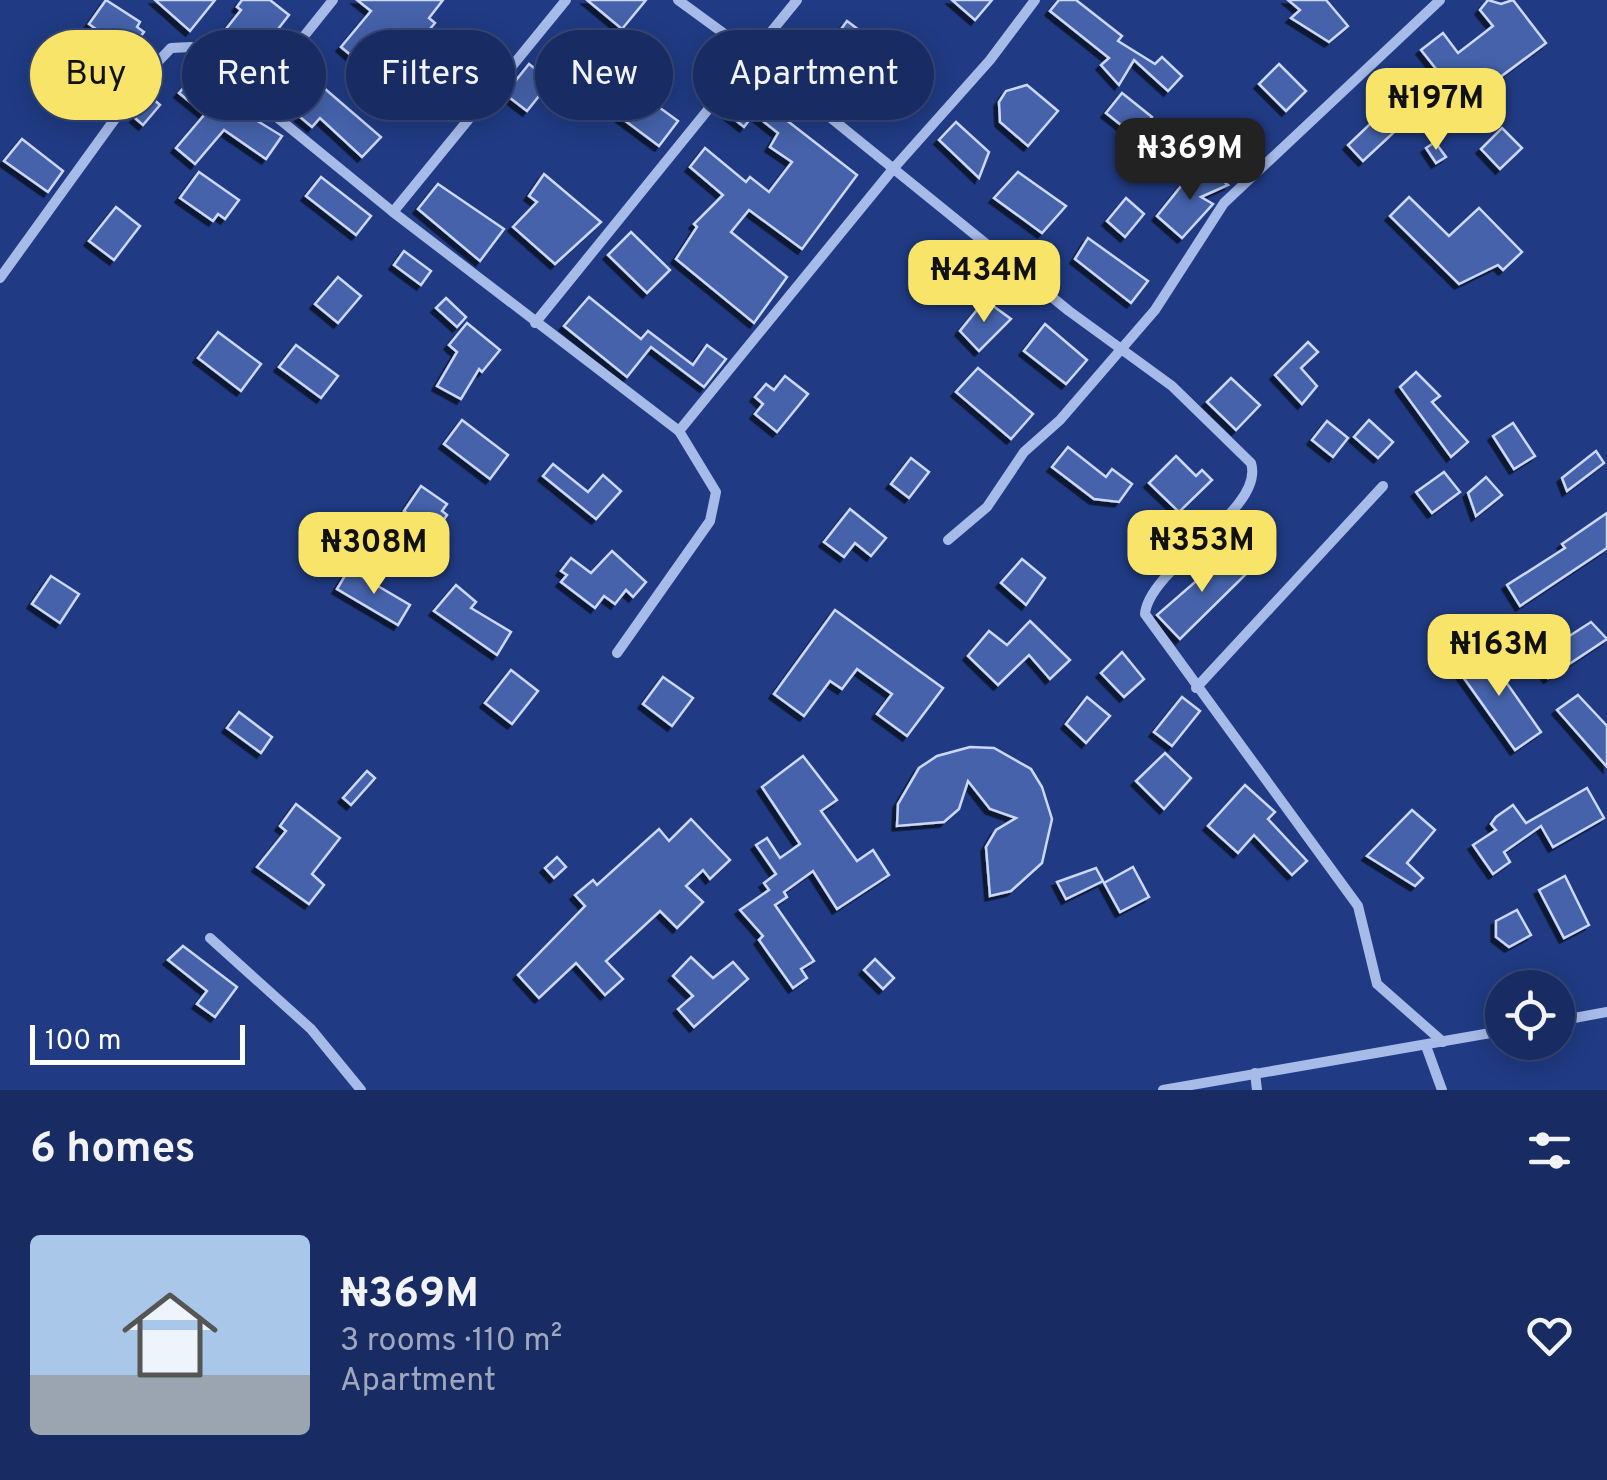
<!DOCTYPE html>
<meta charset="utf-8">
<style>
:root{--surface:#182c63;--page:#25386c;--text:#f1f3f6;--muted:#9fa7be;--line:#364878;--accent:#f7e468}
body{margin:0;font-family:Overpass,sans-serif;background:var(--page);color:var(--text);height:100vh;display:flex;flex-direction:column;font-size:38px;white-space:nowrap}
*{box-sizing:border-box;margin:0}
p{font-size:32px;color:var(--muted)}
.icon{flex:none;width:55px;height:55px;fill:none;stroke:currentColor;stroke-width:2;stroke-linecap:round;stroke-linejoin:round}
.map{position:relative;height:1090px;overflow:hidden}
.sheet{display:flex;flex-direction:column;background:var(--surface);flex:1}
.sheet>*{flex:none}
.banner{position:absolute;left:30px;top:30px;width:1000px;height:90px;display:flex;gap:20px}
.fabs{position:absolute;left:1485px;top:970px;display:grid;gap:20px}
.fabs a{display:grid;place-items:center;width:90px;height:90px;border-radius:50%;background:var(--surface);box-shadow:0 5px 25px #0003,0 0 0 2px var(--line);font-size:50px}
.scale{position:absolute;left:30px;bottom:25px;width:215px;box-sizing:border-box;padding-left:10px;border:5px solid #fff;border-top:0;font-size:28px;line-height:35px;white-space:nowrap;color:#fff;-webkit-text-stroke:8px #203b84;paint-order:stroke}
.price{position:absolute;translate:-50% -85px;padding:0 22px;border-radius:20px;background:var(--accent);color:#111;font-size:32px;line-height:65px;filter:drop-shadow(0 2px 5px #0008)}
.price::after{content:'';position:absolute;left:50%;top:60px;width:30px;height:22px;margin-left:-15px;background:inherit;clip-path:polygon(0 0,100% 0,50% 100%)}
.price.current{background:#222;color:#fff}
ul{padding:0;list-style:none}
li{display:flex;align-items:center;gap:30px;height:250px;padding:0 30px}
li span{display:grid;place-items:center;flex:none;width:280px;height:200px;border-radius:10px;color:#555}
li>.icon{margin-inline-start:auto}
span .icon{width:120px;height:120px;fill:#fffc;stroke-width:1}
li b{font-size:42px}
h2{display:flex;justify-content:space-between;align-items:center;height:120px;padding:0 30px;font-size:42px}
.tag{padding:0 35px;border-radius:45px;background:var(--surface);box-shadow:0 5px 25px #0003,0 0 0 2px var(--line);font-size:35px;line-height:90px}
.tag.current{background:var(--accent);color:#111}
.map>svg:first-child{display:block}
</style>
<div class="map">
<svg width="1607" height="1090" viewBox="0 0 1607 1090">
<defs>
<filter id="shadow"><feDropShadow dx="-4.5" dy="4.5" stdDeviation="0" flood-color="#0009"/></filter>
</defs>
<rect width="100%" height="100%" fill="#203b84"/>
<g fill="#4462aa" stroke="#ccd8f7" stroke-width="2.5" filter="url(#shadow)">
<path d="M106,0L140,22L137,27L144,32L133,46L127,41L122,48L89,24Z"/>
<path d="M155,0H215L190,31Z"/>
<path d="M242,0H270L289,15L268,42L281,52L256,82L211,48L241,10L237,7Z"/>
<path d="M357,0H443L429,18L435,23L420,41L459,79L436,108L395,75L387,85L341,47L371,11Z"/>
<path d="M587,0H646L622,29Z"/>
<path d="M952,0H992L975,20Z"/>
<path d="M1059,0H1076L1122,36L1118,41L1155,64L1162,57L1182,76L1168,91L1134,60L1119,85L1101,65L1109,58L1050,11Z"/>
<path d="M1288,0H1326L1348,26L1329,42L1291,18L1300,10Z"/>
<path d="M1488,0L1501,4L1513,0L1546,43L1464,104L1421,50L1443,33L1458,53L1493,26L1480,10Z"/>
<path d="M847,21L879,45L868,60L860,54L831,92L795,64L788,72L769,56L786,35L818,61Z"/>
<path d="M575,46L678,121L659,146L557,70Z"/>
<path d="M62,59L83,75L61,103L40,86Z"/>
<path d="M529,64L551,81L527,111L505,94Z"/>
<path d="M1279,64L1306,91L1286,111L1259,84Z"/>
<path d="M197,72L246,114L282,136L266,159L224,130L195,164L176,148L205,114L179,93Z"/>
<path d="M740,84L857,175L802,249L749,210L731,232L787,277L754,323L676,259L697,227L694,224L723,195L690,167L705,148L746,182L750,177L769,192L792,162L770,147L778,133L754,114L744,127L724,111Z"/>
<path d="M1027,85L1058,111L1028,146L1000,122L999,102L1006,91Z"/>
<path d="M324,88L381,137L362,157L320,118L312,127L300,117L316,92Z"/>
<path d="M1122,93L1152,117L1136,137L1106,113Z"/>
<path d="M152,98L160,105L143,125L135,118Z"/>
<path d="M1390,105L1406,121L1363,161L1348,145Z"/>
<path d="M956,122L989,152L979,178L939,140Z"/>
<path d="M1502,128L1522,148L1500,169L1481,149Z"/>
<path d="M22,139L63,171L48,192L4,161Z"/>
<path d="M1435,142L1446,157L1436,163L1426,148Z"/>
<path d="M1205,167L1228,185L1201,197L1213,204L1182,238L1157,216L1182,185L1187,188Z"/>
<path d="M199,172L239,200L225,219L218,214L213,221L180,198Z"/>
<path d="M1018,172L1066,206L1042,233L994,198Z"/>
<path d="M544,174L601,222L555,264L513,227L537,202L529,196Z"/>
<path d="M321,177L371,216L356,235L306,196Z"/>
<path d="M438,184L504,229L480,261L418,209Z"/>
<path d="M1409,197L1449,236L1479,208L1522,252L1503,270L1498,265L1459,284L1390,216Z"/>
<path d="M1126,198L1144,214L1125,237L1107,221Z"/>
<path d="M116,207L140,226L114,260L89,241Z"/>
<path d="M631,232L670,270L647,293L608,255Z"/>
<path d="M1088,238L1148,281L1131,303L1075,259Z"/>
<path d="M404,251L431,271L421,285L394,265Z"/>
<path d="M338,277L361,296L338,323L315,304Z"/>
<path d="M589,297L641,339L648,331L693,365L707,345L726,359L704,387L651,347L627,377L564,326Z"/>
<path d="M446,298L466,317L457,327L436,308Z"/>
<path d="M985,300L1011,319L979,351L960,331Z"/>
<path d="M467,323L500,350L482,372L479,369L461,399L437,386L457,352L449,345Z"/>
<path d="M1045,324L1087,360L1066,384L1024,351Z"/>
<path d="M218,332L261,364L241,391L198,358Z"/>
<path d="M1308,342L1318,352L1301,368L1317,386L1302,404L1275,375Z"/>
<path d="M296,345L338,376L321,398L279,367Z"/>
<path d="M978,368L1033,414L1011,439L956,392Z"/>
<path d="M1416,372L1440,396L1432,402L1468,442L1451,457L1400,387Z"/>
<path d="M785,376L808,394L777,432L755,414L763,404L755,397L766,384L774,390Z"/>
<path d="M1231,378L1260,405L1236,430L1207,402Z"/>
<path d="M462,420L508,455L490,479L444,444Z"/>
<path d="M1369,420L1393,442L1378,458L1354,437Z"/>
<path d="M1327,421L1348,438L1333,457L1312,440Z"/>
<path d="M1513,423L1535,456L1514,469L1493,436Z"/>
<path d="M1068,447L1106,477L1112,469L1132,484L1119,502L1094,499L1052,467Z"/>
<path d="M1596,451L1604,463L1567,491L1562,478Z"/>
<path d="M1176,456L1196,476L1202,470L1212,480L1179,512L1149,483Z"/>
<path d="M911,458L929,472L909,498L891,484Z"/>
<path d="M553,464L588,492L603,475L621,491L596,519L543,476Z"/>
<path d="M1444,472L1460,492L1432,513L1416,492Z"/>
<path d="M1486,477L1502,495L1476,516L1468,493Z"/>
<path d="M421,486L447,504L442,511L447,515L440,525L435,522L430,529L404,511Z"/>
<path d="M850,509L886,538L871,556L855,543L844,557L824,542Z"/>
<path d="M1607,513V548L1520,606L1507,585L1565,548L1562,544Z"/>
<path d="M612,551L646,582L633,597L626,590L615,604L604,596L595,608L561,582L567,575L561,571L571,558L591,573Z"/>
<path d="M1221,551L1245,575L1180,639L1157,615L1209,570L1205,566Z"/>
<path d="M1022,559L1045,578L1026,605L1001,583Z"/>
<path d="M349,569L410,605L398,625L337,589Z"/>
<path d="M51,576L79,594L60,623L32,604Z"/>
<path d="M456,585L476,602L471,608L511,632L497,655L434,611Z"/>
<path d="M835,610L943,688L907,736L877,714L892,694L857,669L842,689L830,681L804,716L774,694Z"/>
<path d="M1030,621L1070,660L1050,679L1029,655L998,685L968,656L989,631L1007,645Z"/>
<path d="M1591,622L1607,639L1548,678L1535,658Z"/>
<path d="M1483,649L1541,732L1515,750L1456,667Z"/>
<path d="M1122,652L1144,679L1124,697L1101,673Z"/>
<path d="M511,670L538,691L512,724L485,703Z"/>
<path d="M663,677L693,698L672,726L643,704Z"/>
<path d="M1578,695L1607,726V767L1557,710Z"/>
<path d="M1087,697L1110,716L1086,743L1066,724Z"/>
<path d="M1182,697L1200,711L1172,746L1154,732Z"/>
<path d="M239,712L272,737L261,753L227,728Z"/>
<path d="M970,747L994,748L1031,769L1042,787L1052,819L1042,863L1011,891L990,896L986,847L996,830L1016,818L990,809L968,781L959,809L944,822L897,826L898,804L919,768L937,756Z"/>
<path d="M1165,753L1191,778L1164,809L1136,781Z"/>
<path d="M803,756L837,800L821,811L857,861L873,850L889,875L837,909L813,871L784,892L787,897L775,905L814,961L801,969L807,978L793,988L759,940L763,936L740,910L769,890L764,883L776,874L756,845L767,838L780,858L800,844L762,787Z"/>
<path d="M367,771L375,778L351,805L343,798Z"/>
<path d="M1245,785L1275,812L1268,819L1307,861L1292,875L1254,835L1238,853L1208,826Z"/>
<path d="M1587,788L1604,818L1553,847L1541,826L1504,852L1510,862L1493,874L1473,845L1496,830L1491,824L1496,817L1513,805L1526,823Z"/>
<path d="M296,804L340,838L312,874L324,885L309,904L257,867L286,831L280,826Z"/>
<path d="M1412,810L1435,830L1407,863L1423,878L1415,886L1367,856Z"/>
<path d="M691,819L730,860L710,879L703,870L686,886L703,902L677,928L660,911L606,961L623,979L605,995L576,963L539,998L518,975L585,906L575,895L593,880L597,885L659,829L669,841Z"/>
<path d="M557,857L566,867L554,878L545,868Z"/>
<path d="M1133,867L1149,897L1120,912L1104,883Z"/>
<path d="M1096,868L1103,881L1066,899L1057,882Z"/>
<path d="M1565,876L1589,925L1564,938L1539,890Z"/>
<path d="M1517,910L1531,935L1509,947L1496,937V921Z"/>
<path d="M183,946L237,987L215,1017L197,1004L207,991L168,960Z"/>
<path d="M691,957L713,978L733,962L748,979L694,1027L678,1009L693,996L673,976Z"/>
<path d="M875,959L894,978L883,989L864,970Z"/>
</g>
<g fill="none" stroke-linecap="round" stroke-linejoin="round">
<g stroke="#a7bbe9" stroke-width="10">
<path d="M678,0L752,54L1069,311L1172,386L1251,463C1266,510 1149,567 1145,614L1358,906L1377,984L1443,1042"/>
<path d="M253,100L333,0"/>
<path d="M393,212L566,0"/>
<path d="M0,278L151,69L171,48L191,47L393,212L679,431L893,169L990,60L1035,0"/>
<path d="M535,323L797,0"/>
<path d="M948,540L987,507L1024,452L1060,420L1155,310L1224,203L1440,0"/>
<path d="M617,653L710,521L716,492L679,431"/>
<path d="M1196,688L1383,486"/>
<path d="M210,938L311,1029L361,1090"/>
<path d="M1558,1021L1607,1012"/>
<path d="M1426,1046L1442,1090"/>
<path d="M1255,1073L1257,1090"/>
<path d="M1163,1090L1502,1031"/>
</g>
</g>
</svg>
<div class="fabs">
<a><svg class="icon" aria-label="locate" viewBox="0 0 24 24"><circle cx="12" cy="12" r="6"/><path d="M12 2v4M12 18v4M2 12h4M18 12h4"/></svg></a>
</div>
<div class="scale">100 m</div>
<b class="price" style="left:1436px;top:153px">₦197M</b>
<b class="price current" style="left:1190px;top:203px">₦369M</b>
<b class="price" style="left:984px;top:325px">₦434M</b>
<b class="price" style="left:1202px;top:595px">₦353M</b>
<b class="price" style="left:374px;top:597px">₦308M</b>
<b class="price" style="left:1499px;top:699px">₦163M</b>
<div class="banner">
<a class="tag current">Buy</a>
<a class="tag">Rent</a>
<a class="tag">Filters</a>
<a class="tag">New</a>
<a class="tag">Apartment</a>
</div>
</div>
<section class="sheet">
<h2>6 homes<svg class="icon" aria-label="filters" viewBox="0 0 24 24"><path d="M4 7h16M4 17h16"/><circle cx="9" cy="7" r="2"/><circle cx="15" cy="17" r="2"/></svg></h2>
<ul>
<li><span style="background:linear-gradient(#a9c7e8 70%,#9aa5b1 0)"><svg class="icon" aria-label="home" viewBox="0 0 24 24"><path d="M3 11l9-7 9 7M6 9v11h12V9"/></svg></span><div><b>₦369M</b><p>3 rooms · 110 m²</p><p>Apartment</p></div><svg class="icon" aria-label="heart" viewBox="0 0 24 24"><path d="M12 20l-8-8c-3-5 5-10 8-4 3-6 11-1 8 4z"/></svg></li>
</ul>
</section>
